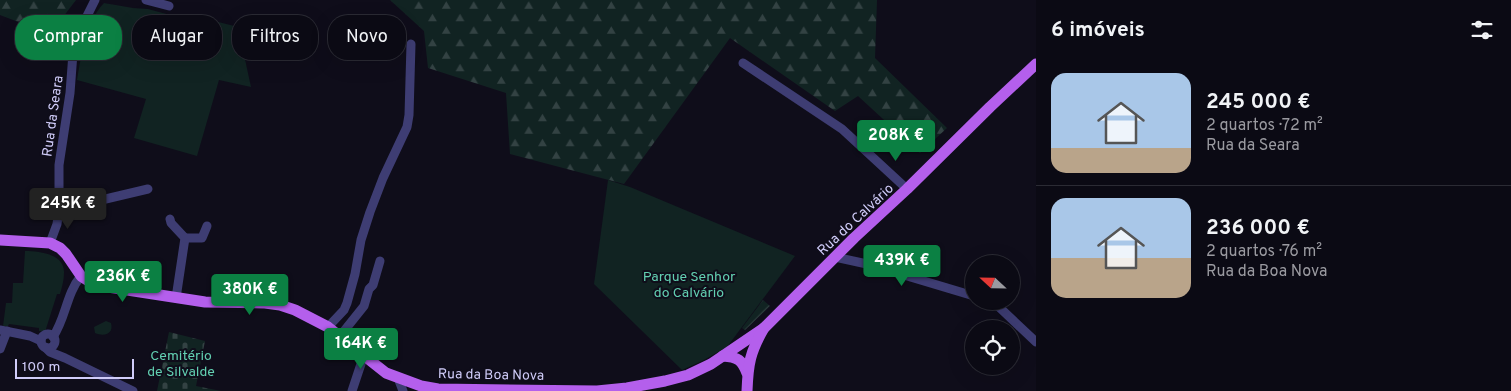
<!DOCTYPE html>
<html lang="pt">
<meta charset="utf-8">
<style>
:root{--surface:#0b0a14;--page:#191822;--text:#f1f3f6;--muted:#9a9aa0;--line:#2b2b34;--accent:#0b8043}
body{margin:0;font-family:Overpass,sans-serif;background:var(--page);color:var(--text);height:100vh;display:flex;flex-direction:column;font-size:19px;white-space:nowrap}
*{box-sizing:border-box;margin:0}
p{font-size:16px;color:var(--muted)}
.icon{flex:none;width:28px;height:28px;fill:none;stroke:currentColor;stroke-width:2;stroke-linecap:round;stroke-linejoin:round}
.map{position:relative;flex:1;overflow:hidden}
.side{display:flex;flex-direction:column;background:var(--surface);width:475px}
.side>*{flex:none}
.hud{position:absolute;left:15px;top:15px;width:475px;height:45px;display:flex;gap:10px}
.needle{width:32px;rotate:292deg}
.tools{position:absolute;left:965px;top:255px;display:grid;gap:10px}
.tools a{display:grid;place-items:center;width:55px;height:55px;border-radius:50%;background:var(--surface);box-shadow:0 5px 20px #0002,0 0 0 1px var(--line);font-size:25px}
.scale{position:absolute;left:15px;bottom:12px;width:119px;box-sizing:border-box;padding-left:5px;border:2px solid #d0ccf9;border-top:0;font-size:14px;line-height:18px;white-space:nowrap;color:#d0ccf9;-webkit-text-stroke:4px #0f0d1a;paint-order:stroke}
.price{position:absolute;translate:-50% -42px;padding:0 11px;border-radius:5px;background:var(--accent);color:#fff;font-size:16px;line-height:32px;filter:drop-shadow(0 1px 2px #0008)}
.price::after{content:'';position:absolute;left:50%;top:30px;width:15px;height:11px;margin-left:-8px;background:inherit;clip-path:polygon(0 0,100% 0,50% 100%)}
.price.selected{background:#222;color:#fff}
ul{padding:0;list-style:none}
li{display:flex;align-items:center;gap:15px;height:125px;padding:0 15px}
li+li{border-top:1px solid var(--line)}
li span{display:grid;place-items:center;flex:none;width:140px;height:100px;border-radius:15px;color:#555}
li>.icon{margin-inline-start:auto}
span .icon{width:60px;height:60px;fill:#fffc;stroke-width:1}
li b{font-size:21px}
h2{display:flex;justify-content:space-between;align-items:center;height:60px;padding:0 15px;font-size:21px}
.pill{padding:0 18px;border-radius:20px;background:var(--surface);box-shadow:0 5px 20px #0002,0 0 0 1px var(--line);font-size:18px;line-height:45px}
.pill.selected{background:var(--accent);color:#fff}
main{display:flex;flex:1;min-height:0}
.map>svg:first-child{display:block}
</style>
<main>
<div class="map">
<svg width="1036" height="391" viewBox="0 0 1036 391">
<defs>
<pattern id="forest-firs" width="22" height="20" patternUnits="userSpaceOnUse" patternTransform="scale(1.25)"><rect width="22" height="20" fill="#112322"/><path d="M5 1l3.5 6h-7zM16 11l3.5 6h-7z" fill="#334243"/></pattern>
<pattern id="cemetery-stones" width="16" height="16" patternUnits="userSpaceOnUse" patternTransform="scale(1.25)"><rect width="16" height="16" fill="#112322"/><path d="M2 7V4a2 2 0 0 1 4 0v3zM10 15v-3a2 2 0 0 1 4 0v3z" fill="#334243"/></pattern>
<pattern id="garden-furrows" width="10" height="10" patternUnits="userSpaceOnUse" patternTransform="scale(1.25)"><rect width="10" height="10" fill="#112322"/><path d="M-1 1l2-2M0 10L10 0M9 11l2-2" fill="none" stroke="#334243"/></pattern>
</defs>
<rect width="100%" height="100%" fill="#0f0d1a"/>
<g fill="url(#forest-firs)">
<path d="M0,0H76L50,34L0,15Z"/>
<path d="M390,0H877L875,58L947,128L920,153L858,96L835,111L730,38L624,184L510,154L506,93L428,68L424,31Z"/>
</g>
<path fill="url(#cemetery-stones)" d="M169,332L205,341L196,386L221,391H157Z"/>
<g fill="#112322">
<path d="M104,3L133,8L148,9L192,21L195,16L238,27L251,87L219,80L197,156L134,138L146,99L77,80C82,53 85,23 104,3Z"/>
<path d="M608,180L630,187L795,256L727,347L702,361L682,370L594,284Z"/>
<path d="M25,251C39,251 65,254 64,273C64,280 62,287 60,294H57L45,332L39,331V328L9,324L8,326H3L6,303H12L13,283H23Z"/>
<path d="M106,321L111,323C114,334 104,337 95,333L94,327Z"/>
</g>
<path fill="url(#garden-furrows)" d="M763,300L770,306L745,330L742,328Z"/>
<g fill="none" stroke-linecap="round" stroke-linejoin="round">
<g stroke="#3e3d73" stroke-width="9">
<path d="M146,0L169,6"/>
<path d="M743,63L842,129L907,189"/>
<path d="M59,210L148,189"/>
<path d="M170,219L171,223L185,238L176,298"/>
<path d="M185,238H202L207,226"/>
<path d="M50,243L57,224L59,210V165L70,93L73,53L82,26L95,0"/>
<path d="M835,257L867,264L974,296"/>
<path d="M988,301L999,307L1036,342"/>
<path d="M328,327L344,310L347,303L355,274L361,240L370,212L383,178L407,127L409,115L411,44"/>
<path d="M0,330L30,336L41,341"/>
<circle cx="48" cy="341" r="7"/>
<path d="M340,336L364,306L369,289L373,285L380,261"/>
<path d="M53,337C66,318 66,294 81,276"/>
<path d="M45,347L50,352L65,358L133,391"/>
<path d="M0,349L7,331"/>
<path d="M398,378L403,391"/>
<path d="M352,391L364,355"/>
</g>
<g stroke="#b45fec" stroke-width="11">
<path d="M0,240L50,243L60,248L66,254L81,276L95,285L205,302L265,303L280,305L295,310L328,327L386,373L421,386L438,389L597,391L627,388L665,381L688,375L711,364L764,328"/>
<path d="M723,356C738,357 742,360 747,373"/>
<path d="M747,391C748,364 750,352 764,328L854,238L907,189L990,107L1036,64"/>
</g>
</g>
<g text-anchor="middle" stroke-width="4" stroke-linejoin="round" paint-order="stroke">
<g font-size="14" fill="#d0ccf9" stroke="#0f0d1a">
<text transform="translate(52 116) rotate(-82)" y="5">Rua da Seara</text>
<text transform="translate(855 219) rotate(-43)" y="5">Rua do Calvário</text>
<text transform="translate(491 374) rotate(1)" y="5">Rua da Boa Nova</text>
</g>
<g font-size="14" fill="#62cfb1" stroke="#0f0d1a">
<text x="689" y="281">Parque Senhor<tspan x="689" dy="16">do Calvário</tspan></text>
<text x="181" y="360">Cemitério<tspan x="181" dy="16">de Silvalde</tspan></text>
</g>
</g>
</svg>
<div class="tools">
<a><svg class="needle" viewBox="-14 -14 28 28"><path d="M0-13l5 13h-10z" fill="#e53935"/><path d="M0 13l5-13h-10z" fill="#9a9aa0"/></svg></a>
<a><svg class="icon" aria-label="locate" viewBox="0 0 24 24"><circle cx="12" cy="12" r="6"/><path d="M12 2v4M12 18v4M2 12h4M18 12h4"/></svg></a>
</div>
<div class="scale">100 m</div>
<b class="price" style="left:896px;top:162px">208K €</b>
<b class="price selected" style="left:68px;top:230px">245K €</b>
<b class="price" style="left:902px;top:287px">439K €</b>
<b class="price" style="left:123px;top:303px">236K €</b>
<b class="price" style="left:250px;top:316px">380K €</b>
<b class="price" style="left:361px;top:370px">164K €</b>
<div class="hud">
<a class="pill selected">Comprar</a>
<a class="pill">Alugar</a>
<a class="pill">Filtros</a>
<a class="pill">Novo</a>
</div>
</div>
<section class="side">
<h2>6 imóveis<svg class="icon" aria-label="filters" viewBox="0 0 24 24"><path d="M4 7h16M4 17h16"/><circle cx="9" cy="7" r="2"/><circle cx="15" cy="17" r="2"/></svg></h2>
<ul>
<li><span style="background:linear-gradient(#a9c7e8 75%,#b9a48a 0)"><svg class="icon" aria-label="home" viewBox="0 0 24 24"><path d="M3 11l9-7 9 7M6 9v11h12V9"/></svg></span><div><b>245 000 €</b><p>2 quartos · 72 m²</p><p>Rua da Seara</p></div></li>
<li><span style="background:linear-gradient(#a9c7e8 60%,#b9a48a 0)"><svg class="icon" aria-label="home" viewBox="0 0 24 24"><path d="M3 11l9-7 9 7M6 9v11h12V9"/></svg></span><div><b>236 000 €</b><p>2 quartos · 76 m²</p><p>Rua da Boa Nova</p></div></li>
</ul>
</section>
</main>
